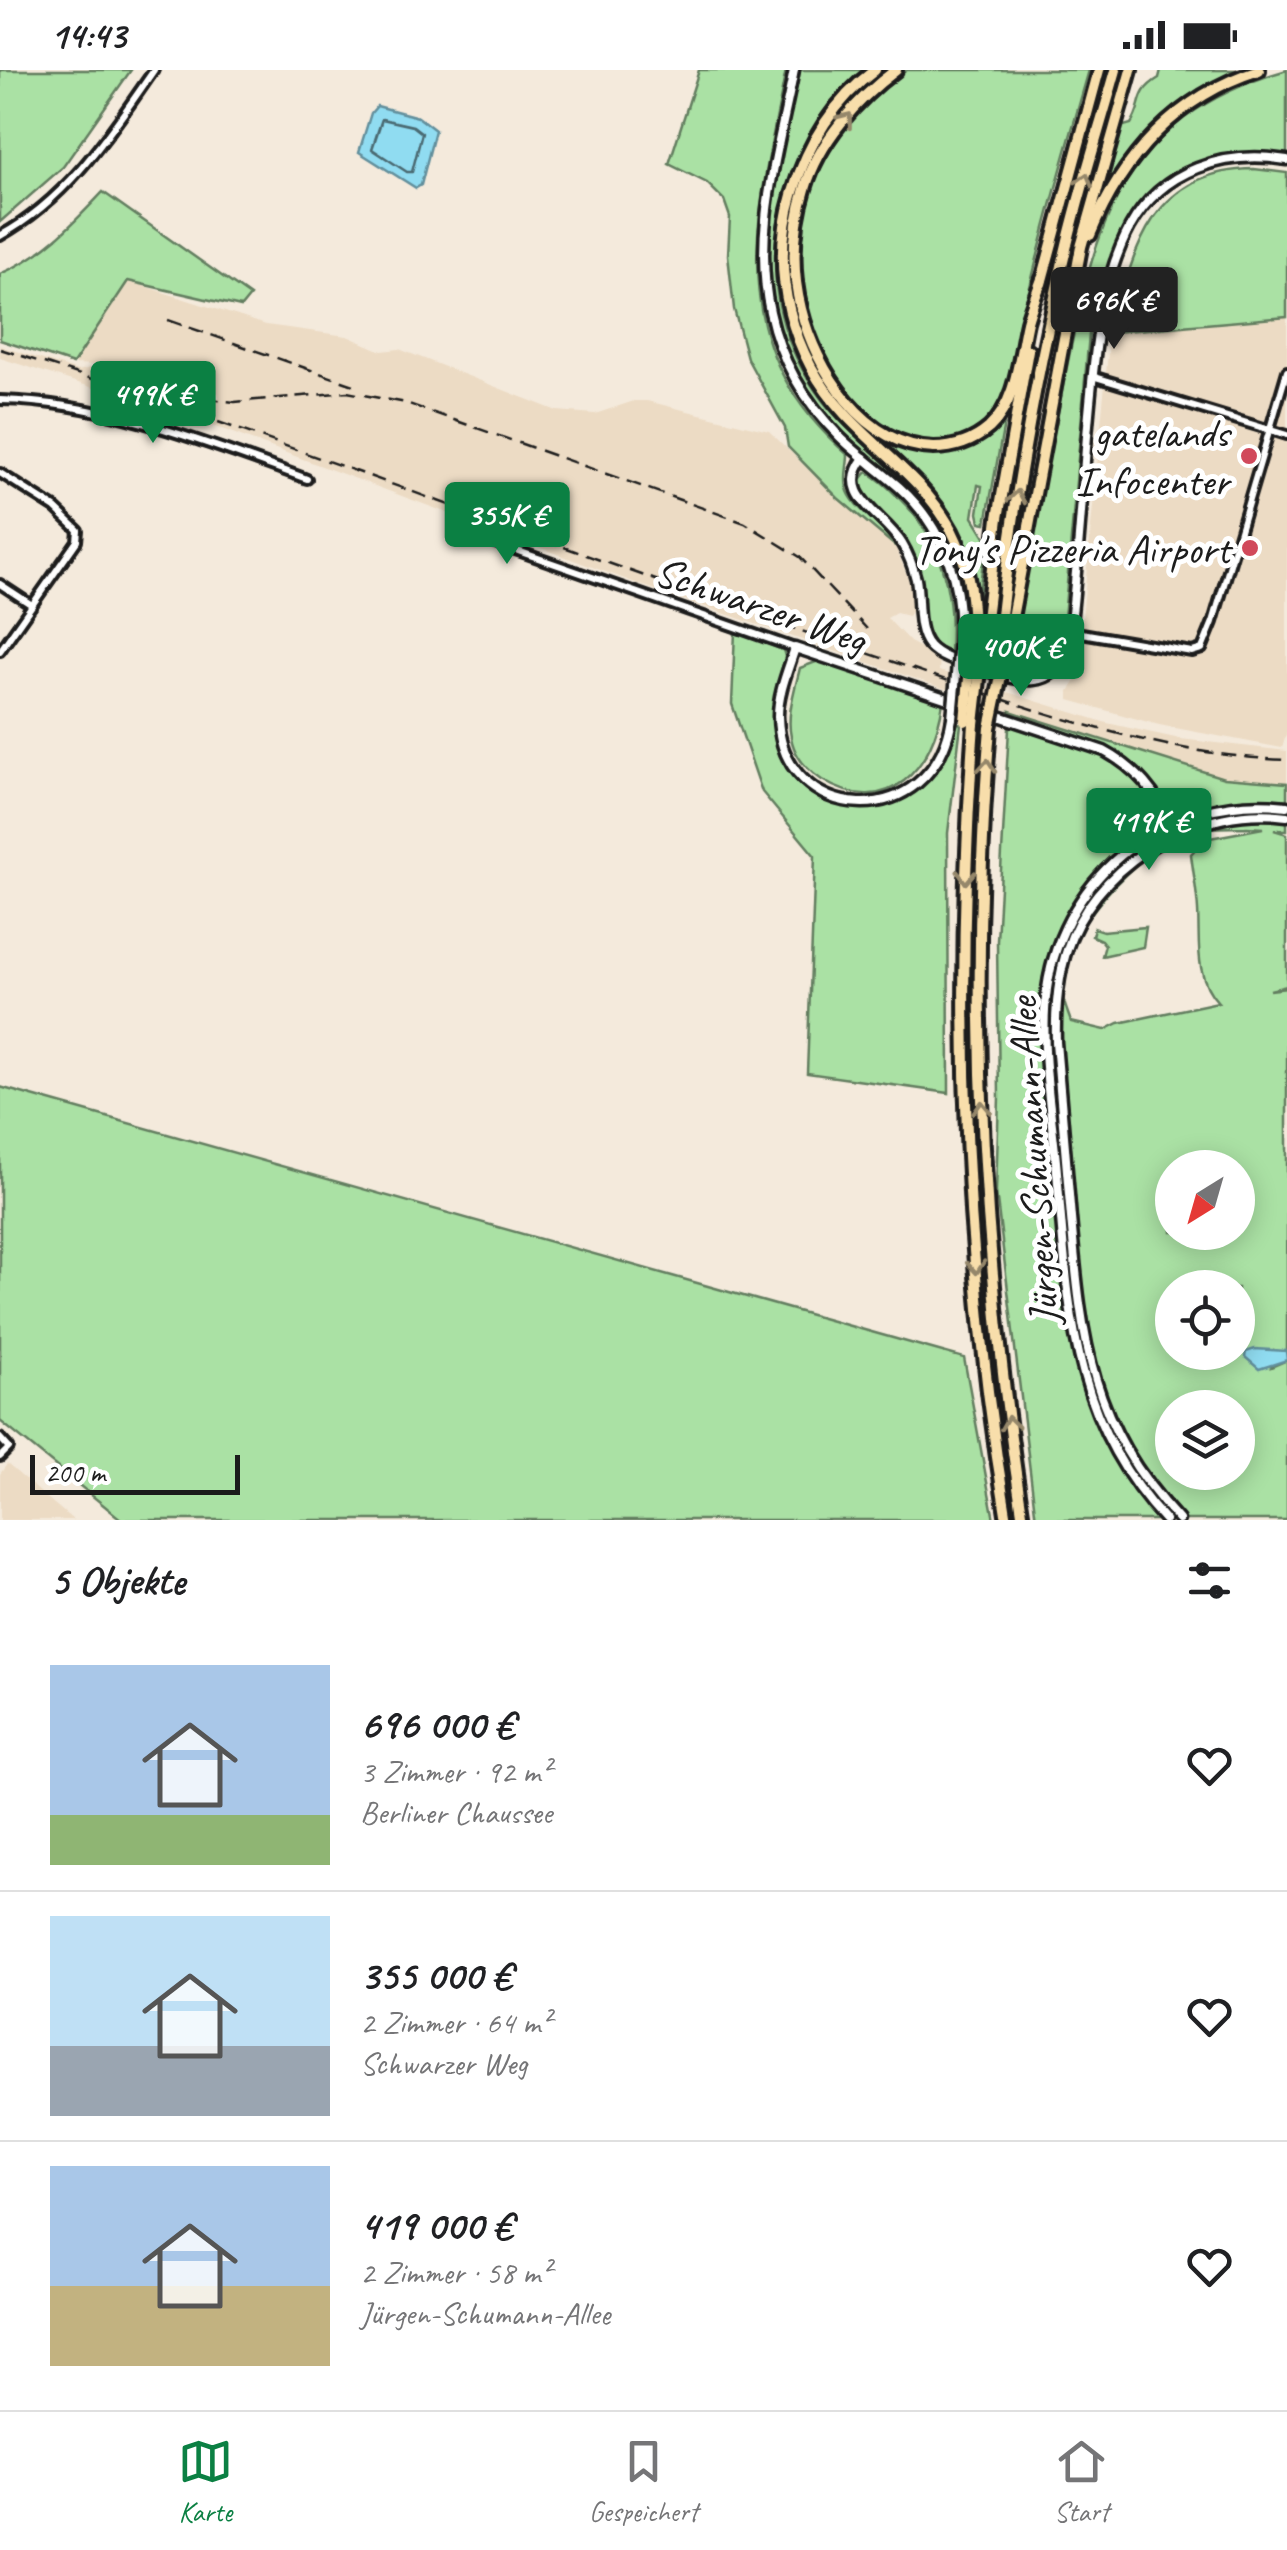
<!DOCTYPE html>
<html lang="de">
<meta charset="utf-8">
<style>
:root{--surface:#fff;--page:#f2f2f2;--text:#202124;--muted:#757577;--line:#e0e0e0;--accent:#0b8043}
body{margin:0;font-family:Caveat,sans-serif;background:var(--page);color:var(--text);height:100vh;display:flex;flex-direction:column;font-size:38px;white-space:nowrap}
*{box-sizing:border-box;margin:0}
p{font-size:32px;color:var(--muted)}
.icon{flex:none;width:55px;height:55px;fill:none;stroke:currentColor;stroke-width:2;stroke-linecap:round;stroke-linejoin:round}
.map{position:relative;height:1450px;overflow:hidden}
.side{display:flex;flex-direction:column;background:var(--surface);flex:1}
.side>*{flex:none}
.needle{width:65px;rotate:217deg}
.buttons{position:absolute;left:1155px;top:1080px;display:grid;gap:20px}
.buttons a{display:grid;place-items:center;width:100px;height:100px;border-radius:50%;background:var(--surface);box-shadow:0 5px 25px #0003;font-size:50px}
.scale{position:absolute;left:30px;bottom:25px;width:210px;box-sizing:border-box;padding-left:10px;border:5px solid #1c1c1c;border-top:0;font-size:28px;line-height:35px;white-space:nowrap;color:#1c1c1c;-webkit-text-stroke:8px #fff;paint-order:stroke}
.price{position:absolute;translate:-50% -85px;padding:0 22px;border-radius:10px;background:var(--accent);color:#fff;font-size:32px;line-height:65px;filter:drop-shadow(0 2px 5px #0008)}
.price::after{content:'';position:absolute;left:50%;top:60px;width:30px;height:22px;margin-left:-15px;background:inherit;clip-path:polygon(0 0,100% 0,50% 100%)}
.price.active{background:#222;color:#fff}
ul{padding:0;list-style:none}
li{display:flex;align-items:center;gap:30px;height:250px;padding:0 50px}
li+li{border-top:2px solid var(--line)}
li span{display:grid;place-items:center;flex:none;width:280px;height:200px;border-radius:0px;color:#555}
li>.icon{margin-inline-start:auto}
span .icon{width:120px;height:120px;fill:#fffc;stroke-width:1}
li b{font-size:42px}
h2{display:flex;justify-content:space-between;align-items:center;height:120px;padding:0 50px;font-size:42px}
.status{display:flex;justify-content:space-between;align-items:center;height:70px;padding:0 50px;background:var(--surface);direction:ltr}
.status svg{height:28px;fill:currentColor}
.menu{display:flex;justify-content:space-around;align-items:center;height:140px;border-top:2px solid var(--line);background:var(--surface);font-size:28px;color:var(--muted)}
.menu a{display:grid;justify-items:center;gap:5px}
.menu .active{color:var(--accent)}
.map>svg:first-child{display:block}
</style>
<div class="status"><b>14:43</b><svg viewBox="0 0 49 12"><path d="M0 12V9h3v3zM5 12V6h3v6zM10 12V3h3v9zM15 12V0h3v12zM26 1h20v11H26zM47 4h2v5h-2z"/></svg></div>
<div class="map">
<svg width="1287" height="1450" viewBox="0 0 1287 1450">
<rect width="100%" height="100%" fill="#f4eadc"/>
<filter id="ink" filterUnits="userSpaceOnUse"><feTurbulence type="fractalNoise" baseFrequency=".01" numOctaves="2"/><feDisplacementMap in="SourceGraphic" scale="20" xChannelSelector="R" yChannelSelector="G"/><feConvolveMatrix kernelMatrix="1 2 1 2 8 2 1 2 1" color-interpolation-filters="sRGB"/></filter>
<g filter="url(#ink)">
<g fill="#ecdbc4">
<path d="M128,211L266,255L347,266L382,281L399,279L557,341L595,344L634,331H647L769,361L838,428L895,476L909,510L914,537L908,546L896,543L887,548L910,572L940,588L939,601L1107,653L1180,669L1287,681V713L1224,708L1010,641L638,514L222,359L0,288V276L78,301L90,298L142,315L219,328L218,323L158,313L96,295L73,294Z"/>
<path d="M1287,247V662L1282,678L1159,655L1069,630V621L1076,611L1110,262Z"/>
<path d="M7,1394L73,1450H0V1404Z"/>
</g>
<g fill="#aae1a4" stroke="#637e60" stroke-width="2.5" fill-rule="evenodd">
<path d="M0,0H131L63,97L0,152Z"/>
<path d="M699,0H786C758,145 717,272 848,385C848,395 844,408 847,418C852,439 884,454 895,476L838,428L788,377L785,358L747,288L734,239L728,185L730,147L724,130L707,113L669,94Z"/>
<path d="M798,0H867C772,85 740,222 822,330C843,357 869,376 894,399C945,446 965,501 966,569C963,562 965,551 964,541C963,518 957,495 947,474C925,425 881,402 844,365C732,253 772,136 798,0Z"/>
<path d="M907,0H1089C1068,73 1047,146 1029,221C1021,258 1021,306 1000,338C989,354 976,363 958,370C893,394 832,319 813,264C801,228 795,189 802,152C814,86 852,36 907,0Z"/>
<path d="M1161,0H1247C1175,38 1131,64 1096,141L1117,58L1131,54C1144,34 1134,23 1159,8Z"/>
<path d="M1287,0V85L1235,82L1191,94L1151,122L1121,165L1089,264L1061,582C1050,601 1034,609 1012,603C1016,581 1016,554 1021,529C1033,462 1048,394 1061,327C1092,169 1111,50 1287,0Z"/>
<path d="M1254,99L1287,103V247L1112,262C1133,181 1151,100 1254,99Z"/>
<path d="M103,122L250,226L241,237L128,211L73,294L0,270V204C43,186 72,155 103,122Z"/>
<path d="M1005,348L986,453L980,452L978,443L982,416L978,415L973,447L986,468L978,531C968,485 953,441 919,406C902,390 884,375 867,359C912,391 969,396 1005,348Z"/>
<path d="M867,402C878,408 888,417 897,426C941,467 955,524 950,582L936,576L926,559L919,510L905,471L860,419L859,412Z"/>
<path d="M735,561L783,580C790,596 781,608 777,624C771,647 775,680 789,698C845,768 941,737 956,652L961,654L948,763L949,1023L807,1003L815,786L762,722L732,634Z"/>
<path d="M821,590L943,632C934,697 889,751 822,710C807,700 794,685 791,667C786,645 795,619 800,598Z"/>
<path d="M1010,641L1224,708L1287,713V760H1274L1287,764V916L1270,920L1287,918V1283L1274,1280L1271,1297L1287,1290V1450H1036L996,1122L999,1027L997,871ZM1247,757L1263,758L1205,769L1191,784C1193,802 1197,821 1198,840C1200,872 1194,907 1218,932L1119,953L1105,960L1071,952C1068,943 1063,932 1062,922C1055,866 1141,775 1193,761C1209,756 1230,758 1247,757ZM1172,1098H1238V1162H1172ZM1172,1218H1238V1282H1172ZM1172,1338H1238V1402H1172Z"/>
<path d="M1146,857L1143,877L1102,886L1105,875L1101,870L1092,866L1094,858L1103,861Z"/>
<path d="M0,1017L964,1288L994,1450H122L0,1351Z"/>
</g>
<g fill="#90dcf1" stroke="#628f9c" stroke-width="2.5">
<path d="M377,36L418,47L435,60L421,115L416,118L359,82L371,43Z"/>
<path d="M1255,1279L1286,1281L1287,1290L1259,1299L1245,1287L1246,1282Z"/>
</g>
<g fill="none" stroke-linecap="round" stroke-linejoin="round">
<path stroke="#4a6971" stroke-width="2.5" d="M382,49L413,56L422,63L412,102H407L372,79Z"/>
<defs>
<g id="minor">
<path d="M0,166C69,128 110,63 154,0"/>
<path d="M1092,306L1287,365"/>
<path d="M0,330C106,332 208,373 307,409"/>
<path d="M0,403L55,438L78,460L77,471L0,581"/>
<path d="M461,461L795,578"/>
<path d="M0,514L32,535"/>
<path d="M1070,561L1192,582L1202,579L1213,552L1287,301"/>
<path d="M0,1368L9,1378L0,1387"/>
</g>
<g id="tertiary">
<path d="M794,0C779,78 752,162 770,242C780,290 806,333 840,367C858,385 880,400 899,417C947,460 965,520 958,583"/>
<path d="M864,388C835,425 883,443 902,474C908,484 913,497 916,509C920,529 915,560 929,576C941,589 962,593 978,598C1013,609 1052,626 1068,579C1077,508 1081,437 1087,366C1093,300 1098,216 1130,157C1162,99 1225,80 1287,90"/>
<path d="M952,648C933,767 780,756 778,646C778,623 788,600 795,578L1104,681C1134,697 1160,724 1169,757"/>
<path d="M1149,724L1159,758L1163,761"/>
<path d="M1162,734L1173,740L1197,742"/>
<path d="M1165,1450C1069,1347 1069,1234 1057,1102C1052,1043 1039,978 1047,919C1063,803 1171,721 1287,736"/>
<path d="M1179,1450C1090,1354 1082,1272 1071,1148C1066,1089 1061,1031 1056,972C1055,936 1058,900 1072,866C1106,787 1202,734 1287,746"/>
</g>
<g id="motorway">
<path d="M875,0C833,31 807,75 792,125C769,201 791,286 845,344C882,384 926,412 952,461C972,500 975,545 971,587"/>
<path d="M896,0C857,29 819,71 805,119C793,158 791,199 801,239C816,300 864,376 934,378C954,378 974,371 989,358C1017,332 1019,287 1027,252C1031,237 1037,223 1042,209"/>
<path d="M1090,165C1122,87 1177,26 1259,0"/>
<path d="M1041,214L1099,0"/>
<path d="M981,591L998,448L1028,280"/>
<path d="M996,596C1008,457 1033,319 1065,183C1079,122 1099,61 1116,0"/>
<path d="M1003,596L1081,177L1131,0"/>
<path d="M974,654C955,919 962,1187 1007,1450"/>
<path d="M990,658C968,923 982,1188 1023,1450"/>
</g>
</defs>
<use href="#minor" stroke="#1c1c1c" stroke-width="14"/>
<use href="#tertiary" stroke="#1c1c1c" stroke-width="15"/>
<use href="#motorway" stroke="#1c1c1c" stroke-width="18"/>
<use href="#minor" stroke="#fff" stroke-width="6"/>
<use href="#tertiary" stroke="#fff" stroke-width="8"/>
<use href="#motorway" stroke="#f8deab" stroke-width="10"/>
<g stroke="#1c1c1c" stroke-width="2.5" stroke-dasharray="15 8" stroke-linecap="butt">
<path d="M168,250L354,315"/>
<path d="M0,279C291,371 574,486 864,582C1002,628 1139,684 1287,690"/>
<path d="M182,326L235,332L347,322L406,333L745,453L800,487L867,559"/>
</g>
<defs>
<path id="tertiary-bridge" d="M952,648L958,583"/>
<g id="motorway-bridge">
<path d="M965,651L971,587"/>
<path d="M974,654L981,591"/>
<path d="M990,658L1003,596"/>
</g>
</defs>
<use href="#tertiary-bridge" stroke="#1c1c1c" stroke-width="15" stroke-linecap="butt"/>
<use href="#motorway-bridge" stroke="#1c1c1c" stroke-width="18" stroke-linecap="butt"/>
<use href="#tertiary-bridge" stroke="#fff" stroke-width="8"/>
<use href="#motorway-bridge" stroke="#f8deab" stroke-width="10"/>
</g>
<defs><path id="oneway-chevron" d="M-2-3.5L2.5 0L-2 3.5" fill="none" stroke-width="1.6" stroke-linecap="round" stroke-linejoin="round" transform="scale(2.5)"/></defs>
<g stroke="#95876b">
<use href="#oneway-chevron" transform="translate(846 49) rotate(-52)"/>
<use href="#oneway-chevron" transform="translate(1085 110) rotate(-74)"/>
<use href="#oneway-chevron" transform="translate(1017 427) rotate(-81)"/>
<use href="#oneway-chevron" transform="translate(987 696) rotate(-85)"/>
<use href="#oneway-chevron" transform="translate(966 807) rotate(92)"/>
<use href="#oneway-chevron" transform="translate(982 1038) rotate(-92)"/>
<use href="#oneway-chevron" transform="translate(976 1197) rotate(85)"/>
<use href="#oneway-chevron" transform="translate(1009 1353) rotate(-98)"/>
</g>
</g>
<g fill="#d1495b" stroke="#fff" stroke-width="4">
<circle cx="1249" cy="386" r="10"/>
<circle cx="1250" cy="478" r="10"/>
</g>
<g text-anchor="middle" stroke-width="10" stroke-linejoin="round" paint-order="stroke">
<g font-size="42" fill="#1c1c1c" stroke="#fff" text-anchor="end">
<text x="1229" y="377">gatelands<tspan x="1229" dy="48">Infocenter</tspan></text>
<text x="1230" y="493">Tony's Pizzeria Airport</text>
</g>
<g font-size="42" fill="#1c1c1c" stroke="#fff">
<text transform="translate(761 534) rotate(19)" y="15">Schwarzer Weg</text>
<text transform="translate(1032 1091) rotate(-94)" y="15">Jürgen-Schumann-Allee</text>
</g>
</g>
</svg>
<div class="buttons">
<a><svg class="needle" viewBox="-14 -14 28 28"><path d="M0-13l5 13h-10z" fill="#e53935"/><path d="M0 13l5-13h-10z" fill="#757577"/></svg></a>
<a><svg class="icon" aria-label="locate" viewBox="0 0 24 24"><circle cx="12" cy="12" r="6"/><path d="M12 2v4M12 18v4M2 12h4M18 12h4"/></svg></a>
<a><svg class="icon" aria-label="layers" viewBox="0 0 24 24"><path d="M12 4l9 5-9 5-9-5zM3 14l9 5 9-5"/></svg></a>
</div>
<div class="scale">200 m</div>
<b class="price active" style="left:1114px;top:282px">696K €</b>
<b class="price" style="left:153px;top:376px">499K €</b>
<b class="price" style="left:507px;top:497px">355K €</b>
<b class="price" style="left:1021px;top:629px">400K €</b>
<b class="price" style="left:1149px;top:803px">419K €</b>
</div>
<section class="side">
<h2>5 Objekte<svg class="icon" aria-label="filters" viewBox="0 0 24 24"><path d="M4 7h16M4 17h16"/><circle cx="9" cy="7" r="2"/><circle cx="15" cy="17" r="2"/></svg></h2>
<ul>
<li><span style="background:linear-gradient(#a9c7e8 75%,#8fb573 0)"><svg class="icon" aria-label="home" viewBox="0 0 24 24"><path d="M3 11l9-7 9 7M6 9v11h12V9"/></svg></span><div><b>696 000 €</b><p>3 Zimmer · 92 m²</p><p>Berliner Chaussee</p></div><svg class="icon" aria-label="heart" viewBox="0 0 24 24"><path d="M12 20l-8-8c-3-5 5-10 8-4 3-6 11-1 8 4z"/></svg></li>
<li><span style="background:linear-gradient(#bfe0f5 65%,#9aa5b1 0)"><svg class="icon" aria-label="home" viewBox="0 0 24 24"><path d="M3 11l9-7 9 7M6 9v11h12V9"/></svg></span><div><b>355 000 €</b><p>2 Zimmer · 64 m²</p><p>Schwarzer Weg</p></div><svg class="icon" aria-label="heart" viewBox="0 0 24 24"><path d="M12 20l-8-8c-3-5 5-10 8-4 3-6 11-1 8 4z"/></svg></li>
<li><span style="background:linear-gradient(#a9c7e8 60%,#c2b280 0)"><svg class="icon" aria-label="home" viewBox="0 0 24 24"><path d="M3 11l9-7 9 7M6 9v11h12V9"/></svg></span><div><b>419 000 €</b><p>2 Zimmer · 58 m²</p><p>Jürgen-Schumann-Allee</p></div><svg class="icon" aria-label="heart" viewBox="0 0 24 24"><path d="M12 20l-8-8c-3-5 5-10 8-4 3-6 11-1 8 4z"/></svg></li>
</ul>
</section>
<nav class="menu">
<a class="active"><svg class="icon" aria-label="map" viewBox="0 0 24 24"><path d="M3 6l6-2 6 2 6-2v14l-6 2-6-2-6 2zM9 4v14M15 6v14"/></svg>Karte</a>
<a><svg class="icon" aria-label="saved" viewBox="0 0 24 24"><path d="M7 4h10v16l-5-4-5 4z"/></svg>Gespeichert</a>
<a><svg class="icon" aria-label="home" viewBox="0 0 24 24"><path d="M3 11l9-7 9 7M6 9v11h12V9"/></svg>Start</a>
</nav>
